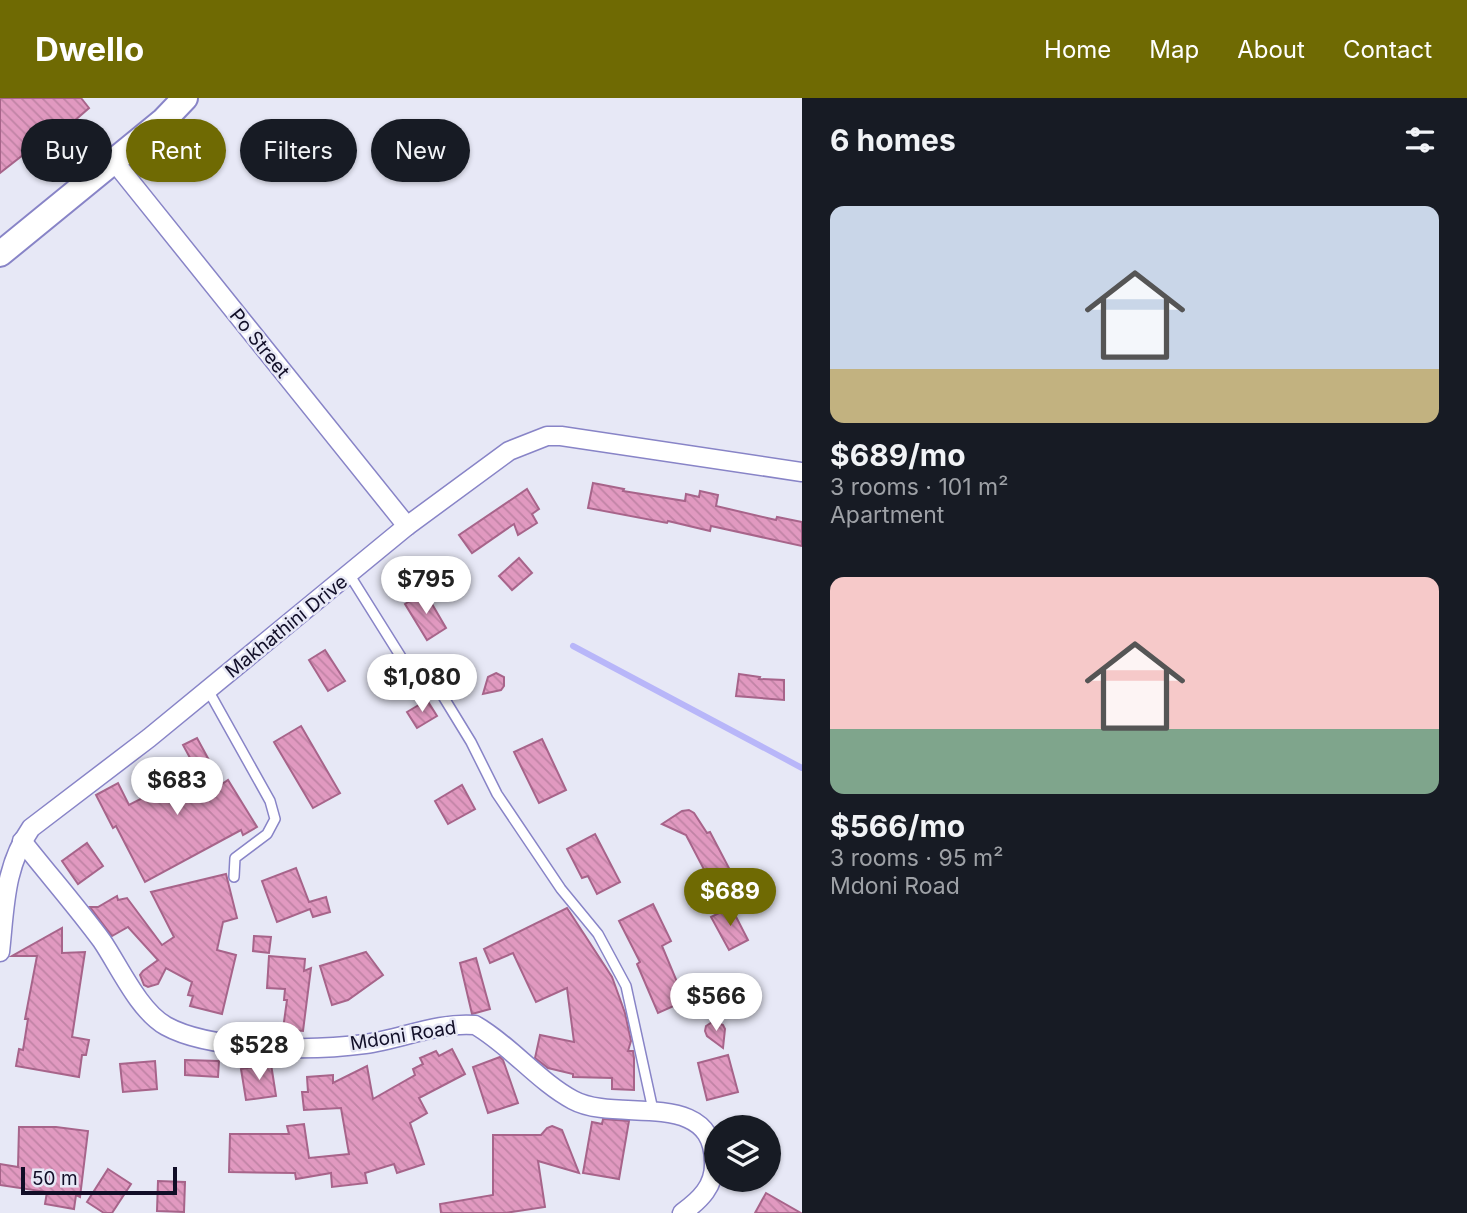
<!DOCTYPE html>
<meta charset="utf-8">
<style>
:root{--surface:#171b24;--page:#242831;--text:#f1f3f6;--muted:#9ea1a6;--accent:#6f6a03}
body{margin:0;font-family:Inter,sans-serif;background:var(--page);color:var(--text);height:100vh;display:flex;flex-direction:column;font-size:26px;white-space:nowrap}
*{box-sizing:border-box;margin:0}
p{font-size:23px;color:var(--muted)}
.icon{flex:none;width:38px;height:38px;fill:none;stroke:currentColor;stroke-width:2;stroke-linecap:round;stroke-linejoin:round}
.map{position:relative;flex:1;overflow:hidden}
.details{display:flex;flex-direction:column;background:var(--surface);width:665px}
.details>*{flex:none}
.top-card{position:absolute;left:21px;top:21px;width:665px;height:63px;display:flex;gap:14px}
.tools{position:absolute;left:704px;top:1017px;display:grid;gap:14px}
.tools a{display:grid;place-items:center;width:77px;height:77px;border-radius:50%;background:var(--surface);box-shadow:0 2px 5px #0004;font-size:35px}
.scale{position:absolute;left:21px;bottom:18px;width:156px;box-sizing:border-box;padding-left:7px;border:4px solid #110e27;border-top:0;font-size:19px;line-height:24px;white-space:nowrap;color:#110e27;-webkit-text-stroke:5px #e7e8f6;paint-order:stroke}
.price{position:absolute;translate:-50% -60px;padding:0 16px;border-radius:24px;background:#fff;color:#222;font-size:23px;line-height:46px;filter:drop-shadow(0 2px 4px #0008)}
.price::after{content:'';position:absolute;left:50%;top:42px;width:21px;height:16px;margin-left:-10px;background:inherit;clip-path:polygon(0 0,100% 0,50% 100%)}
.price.current{background:var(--accent);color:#fff}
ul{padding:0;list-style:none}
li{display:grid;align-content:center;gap:14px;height:371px;padding:0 28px}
li span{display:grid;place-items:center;height:217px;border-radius:14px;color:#555}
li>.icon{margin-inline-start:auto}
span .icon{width:126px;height:126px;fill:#fffc;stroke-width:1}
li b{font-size:30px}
h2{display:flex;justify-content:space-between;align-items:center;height:84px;padding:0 28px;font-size:30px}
.tag{padding:0 24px;border-radius:32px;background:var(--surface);box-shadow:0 2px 5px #0004;font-size:24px;line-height:63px}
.tag.current{background:var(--accent);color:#fff}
header{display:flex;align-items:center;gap:42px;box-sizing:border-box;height:98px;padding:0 35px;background:var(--accent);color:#fff}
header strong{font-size:33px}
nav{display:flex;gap:38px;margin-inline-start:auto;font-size:24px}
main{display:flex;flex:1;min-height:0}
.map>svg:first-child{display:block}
</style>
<header>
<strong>Dwello</strong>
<nav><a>Home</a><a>Map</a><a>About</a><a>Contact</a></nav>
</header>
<main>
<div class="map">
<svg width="802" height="1115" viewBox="0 0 802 1115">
<defs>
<pattern id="building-back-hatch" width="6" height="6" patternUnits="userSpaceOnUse" patternTransform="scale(1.75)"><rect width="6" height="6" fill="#e199c0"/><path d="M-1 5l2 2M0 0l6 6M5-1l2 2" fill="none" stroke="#c083a5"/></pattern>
</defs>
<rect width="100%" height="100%" fill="#e7e8f6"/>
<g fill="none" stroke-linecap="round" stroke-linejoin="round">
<path stroke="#b8b6f9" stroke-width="6" d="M573,548L802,670"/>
</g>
<g fill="url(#building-back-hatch)" stroke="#a7648a" stroke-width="2">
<path d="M0,0H81L89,10L28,63L23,57L0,75Z"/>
<path d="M593,385L624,391L623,393L685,403L686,396L699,399L700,393L718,397L716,408L776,422L777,419L802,424V448L711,428L710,433L668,423L667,425L588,410Z"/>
<path d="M527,391L539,411L532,416L537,425L518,437L514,426L472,455L459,437Z"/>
<path d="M519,460L532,475L512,492L499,478Z"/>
<path d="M425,494L446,530L427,542L405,506Z"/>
<path d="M325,552L345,583L328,593L309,562Z"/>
<path d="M496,575L504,579V588L501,592L483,596L488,579Z"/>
<path d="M739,576L760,579L759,581L784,582V602L736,598Z"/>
<path d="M427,602L437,618L417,630L407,614Z"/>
<path d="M301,628L340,695L313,710L274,644Z"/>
<path d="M197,640L222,686L228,682L257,729L243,737L241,732L145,784L116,728L113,730L96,697L118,685L129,707L170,686L169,684L196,671L183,647Z"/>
<path d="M542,641L566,692L539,705L514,654Z"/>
<path d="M462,687L475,711L448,726L435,703Z"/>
<path d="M689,712L694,715L707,735L710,734L730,772L710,783L686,737L662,726L682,713Z"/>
<path d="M595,736L620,784L597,796L588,778L582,780L567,751Z"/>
<path d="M87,745L103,768L78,786L62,763Z"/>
<path d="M296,770L309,804L326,799L330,814L313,819L310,811L277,824L262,783Z"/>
<path d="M226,776L237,820L223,824L217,852L236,857L222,916L190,908L193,898L188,897L192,884L166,870L158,886L148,889L144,887L140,877L143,873L158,862L128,829L112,838L90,809H98L117,798L118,802L127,800L162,847L174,839L151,794Z"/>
<path d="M653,806L671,843L662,848L685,903L658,915L637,866L640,864L619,823Z"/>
<path d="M731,809L748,842L729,852L711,819Z"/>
<path d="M567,810L612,879L625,915L631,943L628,953H633L634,960V992L612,991V980L573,979V976L548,970L535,960L540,937L574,944L567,890L536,904L513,855L490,865L484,851Z"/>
<path d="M62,830V855L85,854L72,939L89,942L86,957H82L79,979L16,968L19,951L23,952L28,921H25L37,858H12Z"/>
<path d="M254,838L271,839L269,855L253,853Z"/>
<path d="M366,854L383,877L348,902L332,907L320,868Z"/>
<path d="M269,858L305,861L304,873L311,870L303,933L283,931L287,902H284L285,891L267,890Z"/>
<path d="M476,860L490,911L472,916L460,865Z"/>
<path d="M714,923L723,927L725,931L723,950L707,938L705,933L706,928Z"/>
<path d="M452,951L465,976L419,1000L427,1015L410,1025L424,1066L397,1075L394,1066L365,1075L367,1085L332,1089L331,1075L296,1081L295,1075L229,1074L230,1036H289L287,1028L304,1026L309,1060L349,1056L341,1010L304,1012L302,994H308L307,979L333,977V985L367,968L373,1001L415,977L413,971L423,966L420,960L436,953L439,958Z"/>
<path d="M728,957L738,994L707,1002L698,965Z"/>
<path d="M500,959L503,962L518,1005L488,1015L473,969Z"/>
<path d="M185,962L219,963L218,979L185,977Z"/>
<path d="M155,963L157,991L123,994L120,966Z"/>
<path d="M271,966L276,998L246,1002L241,971Z"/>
<path d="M603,1021L629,1023L619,1081L583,1075L592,1024L602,1026Z"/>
<path d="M552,1028L562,1032L579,1075L538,1063L545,1109L505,1115H441L440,1106L493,1097V1037H541L547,1030Z"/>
<path d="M19,1029H56L88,1033L80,1099L76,1097L74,1111L45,1106L47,1094L0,1087V1066L18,1069Z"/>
<path d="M108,1071L131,1086L112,1115H104L87,1104Z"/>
<path d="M158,1083L185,1084L184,1114L157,1113Z"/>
<path d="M766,1095L801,1115H755Z"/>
</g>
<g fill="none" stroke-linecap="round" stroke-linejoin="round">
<defs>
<g id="lane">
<path d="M349,476L411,575L441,595L471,644L497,696L561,791L598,836L626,888L653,1012"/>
<path d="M208,592L270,703L275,721L267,736L235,760L234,779"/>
</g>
<g id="street">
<path d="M113,62L407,428"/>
<path d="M22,743C48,776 77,809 102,843C119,868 139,913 166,928C211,953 314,953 365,946C402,941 437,924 475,927C510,947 539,984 573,1002C617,1026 713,989 714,1064C715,1088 700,1102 682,1115"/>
<path d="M0,854C5,809 4,769 31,730L149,640L407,428L509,353L547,338H561L802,374"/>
</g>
<path id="secondary" d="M0,156L164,22L185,0"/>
</defs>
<use href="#lane" stroke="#8884c7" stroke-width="12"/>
<use href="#street" stroke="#8884c7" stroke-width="21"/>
<use href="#secondary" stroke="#8884c7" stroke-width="28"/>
<use href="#lane" stroke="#fff" stroke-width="9"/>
<use href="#street" stroke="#fff" stroke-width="18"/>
<use href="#secondary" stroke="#fff" stroke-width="24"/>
</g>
<g text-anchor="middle" stroke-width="5" stroke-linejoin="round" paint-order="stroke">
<g font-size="19" fill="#110e27" stroke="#e7e8f6">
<text transform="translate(260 245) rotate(51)" y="7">Po Street</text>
<text transform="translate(286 528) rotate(-39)" y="7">Makhathini Drive</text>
<text transform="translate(403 937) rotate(-9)" y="7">Mdoni Road</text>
</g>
</g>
</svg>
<div class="tools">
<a><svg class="icon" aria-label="layers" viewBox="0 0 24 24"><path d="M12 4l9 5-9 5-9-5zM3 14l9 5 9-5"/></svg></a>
</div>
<div class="scale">50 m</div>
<b class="price" style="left:426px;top:518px">$795</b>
<b class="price" style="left:422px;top:616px">$1,080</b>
<b class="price" style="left:177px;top:719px">$683</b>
<b class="price current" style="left:730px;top:830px">$689</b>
<b class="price" style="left:716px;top:935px">$566</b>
<b class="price" style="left:259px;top:984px">$528</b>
<div class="top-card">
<a class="tag">Buy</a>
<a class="tag current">Rent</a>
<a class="tag">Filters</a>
<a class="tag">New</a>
</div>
</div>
<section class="details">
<h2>6 homes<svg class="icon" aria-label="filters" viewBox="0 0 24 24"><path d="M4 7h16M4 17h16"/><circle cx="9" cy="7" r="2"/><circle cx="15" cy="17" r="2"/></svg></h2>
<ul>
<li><span style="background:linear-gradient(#c9d6e8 75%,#c2b280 0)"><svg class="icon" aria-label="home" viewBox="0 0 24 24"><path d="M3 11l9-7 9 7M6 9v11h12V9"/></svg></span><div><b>$689/mo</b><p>3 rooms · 101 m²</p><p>Apartment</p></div></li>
<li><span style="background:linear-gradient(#f6c9c9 70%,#7fa58c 0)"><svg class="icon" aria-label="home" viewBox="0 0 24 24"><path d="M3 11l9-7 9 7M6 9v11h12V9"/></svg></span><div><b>$566/mo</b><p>3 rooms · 95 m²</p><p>Mdoni Road</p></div></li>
</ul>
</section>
</main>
